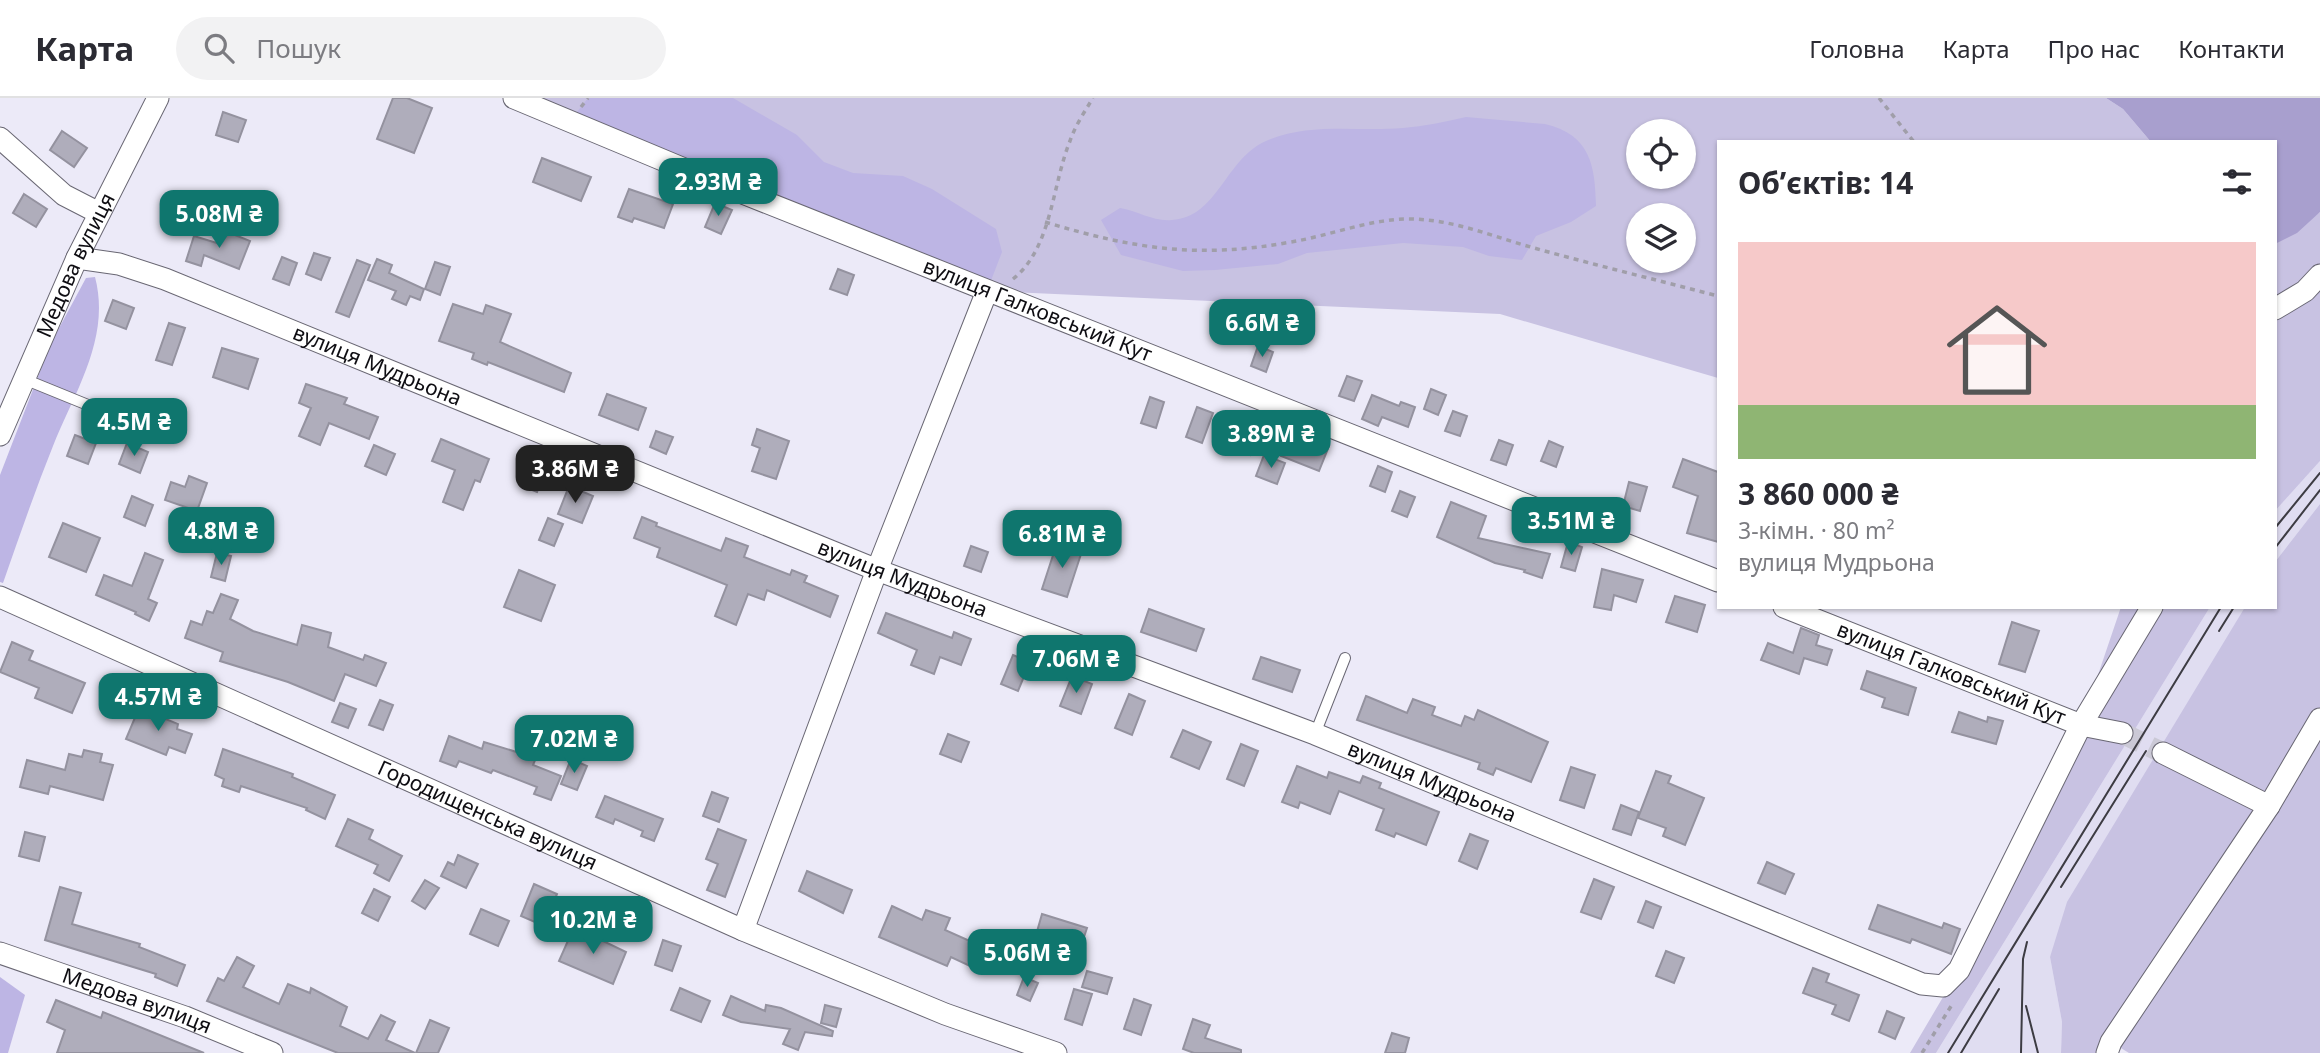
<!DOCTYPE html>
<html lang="uk">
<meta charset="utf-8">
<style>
:root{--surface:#fff;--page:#f2f2f3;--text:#2b2b33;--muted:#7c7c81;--line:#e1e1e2;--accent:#0f766e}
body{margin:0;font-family:"Noto Sans",sans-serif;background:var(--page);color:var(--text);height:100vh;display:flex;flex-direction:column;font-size:26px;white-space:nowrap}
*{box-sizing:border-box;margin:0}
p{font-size:23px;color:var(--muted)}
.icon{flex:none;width:38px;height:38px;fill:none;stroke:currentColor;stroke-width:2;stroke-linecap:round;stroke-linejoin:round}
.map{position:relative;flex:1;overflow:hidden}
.drawer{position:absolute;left:1717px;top:42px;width:560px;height:469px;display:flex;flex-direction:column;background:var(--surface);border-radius:0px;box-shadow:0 2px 5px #0004}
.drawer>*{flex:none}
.tools{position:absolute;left:1626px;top:21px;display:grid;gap:14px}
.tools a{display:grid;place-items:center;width:70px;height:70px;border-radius:50%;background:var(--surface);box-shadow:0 2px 5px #0004;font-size:35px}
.price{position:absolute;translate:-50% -60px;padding:0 16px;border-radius:14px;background:var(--accent);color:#fff;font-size:23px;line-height:46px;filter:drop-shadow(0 2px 4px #0008)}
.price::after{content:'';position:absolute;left:50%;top:42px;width:21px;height:16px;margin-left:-10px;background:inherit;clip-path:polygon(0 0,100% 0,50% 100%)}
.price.current{background:#222;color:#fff}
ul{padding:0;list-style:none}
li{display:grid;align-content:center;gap:14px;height:371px;padding:0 21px}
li+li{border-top:2px solid var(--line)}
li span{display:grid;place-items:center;height:217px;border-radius:0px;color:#555}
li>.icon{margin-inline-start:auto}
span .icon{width:126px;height:126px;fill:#fffc;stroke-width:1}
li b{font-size:30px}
h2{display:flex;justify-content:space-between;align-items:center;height:84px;padding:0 21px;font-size:30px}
header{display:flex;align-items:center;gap:42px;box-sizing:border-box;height:98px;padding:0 35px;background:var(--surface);border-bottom:2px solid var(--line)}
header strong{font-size:33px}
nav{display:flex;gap:38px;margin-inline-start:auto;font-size:24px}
.search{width:490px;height:63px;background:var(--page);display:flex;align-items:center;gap:18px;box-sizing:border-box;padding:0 24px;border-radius:38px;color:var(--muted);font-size:26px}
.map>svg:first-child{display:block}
</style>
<header>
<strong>Карта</strong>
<div class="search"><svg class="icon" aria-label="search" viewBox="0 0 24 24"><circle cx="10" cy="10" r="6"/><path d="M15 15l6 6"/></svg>Пошук</div>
<nav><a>Головна</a><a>Карта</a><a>Про нас</a><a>Контакти</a></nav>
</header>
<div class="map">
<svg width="2320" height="955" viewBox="0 0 2320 955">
<rect width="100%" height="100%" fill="#eceaf8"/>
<g fill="#e0ddf1">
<path d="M2320,363V406L2275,464V413Z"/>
<path d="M2210,509H2245L2190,603L2050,859L2062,924L2061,955H1936Z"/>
</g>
<g fill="#c8c2e2" fill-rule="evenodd">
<path d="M514,0H2106L2123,11L2151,44H1718V280L1500,216L987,193ZM1638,33H1684V79H1638ZM1638,117H1684V163H1638Z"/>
<path d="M2320,114V363L2275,413V146Z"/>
<path d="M2320,406V955H2129L2111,944L2107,955H2061L2062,924L2050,859L2067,804L2245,509H2275V464Z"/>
<path d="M2121,509H2210L1936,955H1910L1959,872L2081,627Z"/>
</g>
<g fill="#bdb5e4">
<path d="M588,0H733L797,37L824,64L853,75L903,78L932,91L996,131L1002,154L987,193L569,24Z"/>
<path d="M1466,19L1545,26C1591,37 1595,68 1596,108L1571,124L1536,138L1522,162L1489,158L1463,149L1403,145L1307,155L1278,166L1215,172L1183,173L1121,157L1101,122L1120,110C1138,113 1154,124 1172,122C1218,119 1225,61 1266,43C1309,24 1357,34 1403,30C1424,28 1445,24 1466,19Z"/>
<path d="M95,179C111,240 75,293 53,348C35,393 19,439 3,485L0,484V377L51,245L86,180Z"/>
<path d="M0,879L25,897L8,955H0Z"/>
</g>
<path fill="#a89fce" d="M2106,0H2320V114L2297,135L2275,146V44H2151L2123,11Z"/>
<g fill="#afadbb" stroke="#94929f" stroke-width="2">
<path d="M393,0H407L432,10L414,55L377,41Z"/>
<path d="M223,14L246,22L238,44L216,37Z"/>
<path d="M62,33L87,50L74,69L50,52Z"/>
<path d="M542,60L591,79L581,103L533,84Z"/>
<path d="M629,91L673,106L664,130L634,120L632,124L618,119Z"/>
<path d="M24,96L47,111L36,129L13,115Z"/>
<path d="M715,105L732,112L721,136L705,129Z"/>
<path d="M225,133L250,143L239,171L204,157L201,168L186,163L194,138L220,146Z"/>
<path d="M314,155L330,160L321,182L306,176Z"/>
<path d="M282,159L297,165L289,187L273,181Z"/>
<path d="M377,161L392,167L389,175L424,191L420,202L410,198L406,207L392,201L396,193L368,182Z"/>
<path d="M357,162L370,167L349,219L336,214Z"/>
<path d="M435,164L450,169L440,197L425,191Z"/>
<path d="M838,171L854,177L847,197L830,191Z"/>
<path d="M113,202L134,210L126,231L105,223Z"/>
<path d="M453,206L483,216L486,207L511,216L500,244L571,275L564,294L488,264L487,267L472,261L474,255L439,243Z"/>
<path d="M169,225L185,230L172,267L156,262Z"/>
<path d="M1258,248L1273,254L1266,274L1251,268Z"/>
<path d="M222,250L258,261L248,291L213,279Z"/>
<path d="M1347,278L1362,283L1354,303L1339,298Z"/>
<path d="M306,286L347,300L344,306L378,319L369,341L329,325L320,347L299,338L311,310L299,305Z"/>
<path d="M1431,291L1446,297L1438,317L1424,311Z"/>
<path d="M607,296L646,310L638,332L599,317Z"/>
<path d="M1372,297L1399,308L1401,304L1415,309L1408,329L1382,319L1378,328L1362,321Z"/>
<path d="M1150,299L1164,304L1156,330L1141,325Z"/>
<path d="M1197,309L1213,315L1202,345L1186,339Z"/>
<path d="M1453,313L1467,318L1460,338L1445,333Z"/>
<path d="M757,331L789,343L776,381L752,373L760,350L752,347Z"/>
<path d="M1292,331L1329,348L1319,373L1281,358Z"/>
<path d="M1242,332L1257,337L1250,357L1235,352Z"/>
<path d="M656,333L673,339L666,356L650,349Z"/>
<path d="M75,337L96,345L88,366L67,358Z"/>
<path d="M441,341L489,361L480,384L475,382L463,412L443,404L455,372L432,363Z"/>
<path d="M1499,342L1513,347L1506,367L1491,362Z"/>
<path d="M1549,343L1563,349L1556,369L1541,363Z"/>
<path d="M127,345L148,354L140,375L119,366Z"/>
<path d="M374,347L395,356L386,377L365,368Z"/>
<path d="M1264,357L1285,365L1277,386L1256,378Z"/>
<path d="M1683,361L1718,374V444L1687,435L1698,398L1673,389Z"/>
<path d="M1378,368L1392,374L1385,394L1370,388Z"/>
<path d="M529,369L544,375L537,394L522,388Z"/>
<path d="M189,378L207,385L197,413L165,402L171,384L185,389Z"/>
<path d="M1629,384L1647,389L1640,413L1623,408Z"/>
<path d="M569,388L593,398L582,425L558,416Z"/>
<path d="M1400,393L1415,399L1407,419L1392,413Z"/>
<path d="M132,398L153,407L145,428L124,419Z"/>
<path d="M1451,404L1486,418L1478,440L1550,456L1542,480L1524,474L1525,472L1495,465L1437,439Z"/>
<path d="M642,419L657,425L656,428L721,453L726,440L748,448L744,459L790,477L792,472L807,478L804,484L838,498L830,519L767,492L764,502L748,496L736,527L715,518L727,487L657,459L660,450L634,440Z"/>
<path d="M548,420L563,426L554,448L539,442Z"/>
<path d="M63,425L100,440L86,474L49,459Z"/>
<path d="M1568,444L1582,449L1575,473L1561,469Z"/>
<path d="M1057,445L1082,453L1067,499L1042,491Z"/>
<path d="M971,448L988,454L981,474L964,468Z"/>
<path d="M145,455L163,462L148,501L157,505L149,523L135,516L136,514L96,497L104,477L132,488Z"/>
<path d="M217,455L231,458L225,483L211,479Z"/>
<path d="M1602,471L1643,482L1636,504L1614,497L1611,512L1594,509Z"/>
<path d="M519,472L555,487L541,523L504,509Z"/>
<path d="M221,496L238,502L230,521L253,533L297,547L302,527L331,535L328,549L363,562L365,557L386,565L376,588L345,576L334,603L288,584L220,563L223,554L185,540L191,523L202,527L207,513L213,515Z"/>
<path d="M1675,498L1705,507L1697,534L1666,524Z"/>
<path d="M1149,511L1204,531L1196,553L1141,534Z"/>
<path d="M886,515L952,540L954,534L971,541L961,567L940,559L934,576L911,567L917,552L878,535Z"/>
<path d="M2012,524L2039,533L2025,574L1999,566Z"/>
<path d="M1801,530L1819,537L1816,547L1832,552L1827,567L1804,560L1799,576L1761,562L1768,545L1793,555Z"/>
<path d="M12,544L33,553L29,562L85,585L72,615L35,600L39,590L0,574Z"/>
<path d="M1013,557L1030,564L1018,593L1001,586Z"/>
<path d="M1261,559L1300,572L1292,594L1253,581Z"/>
<path d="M1867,573L1916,590L1908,617L1882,609L1885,600L1861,591Z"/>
<path d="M1072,578L1092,586L1081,616L1060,608Z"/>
<path d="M1129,596L1145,603L1132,637L1115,630Z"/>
<path d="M1366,598L1407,615L1413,601L1435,609L1432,617L1461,628L1465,618L1474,622L1478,612L1548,644L1531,684L1496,670L1493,677L1478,671L1480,665L1357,622Z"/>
<path d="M380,602L393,607L383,632L369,627Z"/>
<path d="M340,605L356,611L348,630L332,624Z"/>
<path d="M139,610L178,626L177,631L192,636L185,655L169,649L166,657L126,641Z"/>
<path d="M1959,614L1987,624L1988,619L2003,623L1996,646L1952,634Z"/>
<path d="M1183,632L1211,644L1199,671L1171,659Z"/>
<path d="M948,636L969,644L961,664L940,656Z"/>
<path d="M449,638L482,651L484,644L536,660L533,667L561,678L551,702L534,696L537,689L493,672L491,675L459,663L456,669L440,663Z"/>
<path d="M1241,646L1258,653L1244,688L1227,681Z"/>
<path d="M223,651L293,676L292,679L335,697L325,721L306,712L307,710L241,688L239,694L222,688L224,681L215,677Z"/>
<path d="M84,652L102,656L100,664L113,667L103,702L50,688L48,696L20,689L27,662L65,672L69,656L82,659Z"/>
<path d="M571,661L587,668L577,692L561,686Z"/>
<path d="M1297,668L1327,680L1329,674L1360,685L1363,678L1381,685L1379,690L1439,714L1426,747L1396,735L1394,739L1376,732L1384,711L1339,693L1330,716L1300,704L1298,710L1282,704Z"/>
<path d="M1571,669L1595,677L1584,710L1560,702Z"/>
<path d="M1656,673L1671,678L1668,685L1704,700L1685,747L1663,738L1666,730L1638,720Z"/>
<path d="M712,694L728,700L719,724L703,718Z"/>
<path d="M605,698L663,721L654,743L641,738L643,733L615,721L613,726L596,719Z"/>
<path d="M1621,707L1639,714L1631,737L1613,731Z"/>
<path d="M348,721L373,732L369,741L402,758L389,783L374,775L378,767L336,748Z"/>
<path d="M718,731L746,742L725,799L707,792L718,766L706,761Z"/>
<path d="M25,734L45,739L39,763L19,758Z"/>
<path d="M1470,736L1488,743L1477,771L1459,763Z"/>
<path d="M458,757L478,766L466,790L441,778L448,764L454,767Z"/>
<path d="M1767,764L1794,776L1785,796L1758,785Z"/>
<path d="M807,773L852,792L843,815L799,793Z"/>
<path d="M1594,781L1614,789L1601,821L1581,814Z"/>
<path d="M425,782L439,790L425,811L412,803Z"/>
<path d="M534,786L557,796L544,828L521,818Z"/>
<path d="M60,789L81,795L72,826L140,846L139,849L185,867L177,888L155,879L156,876L45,842Z"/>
<path d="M374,791L390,799L378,823L362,815Z"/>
<path d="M1646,803L1661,809L1653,830L1638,824Z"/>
<path d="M1878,807L1942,830L1944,825L1960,831L1951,856L1912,841L1910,845L1869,831Z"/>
<path d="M892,808L922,822L926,812L950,820L945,832L981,848L972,869L951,859L947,868L879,839Z"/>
<path d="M481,811L509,823L498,848L470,836Z"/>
<path d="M1042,816L1087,830L1080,851L1036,837Z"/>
<path d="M574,829L626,854L613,886L559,863Z"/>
<path d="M663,842L681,848L672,873L655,867Z"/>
<path d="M1666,853L1684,860L1674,885L1656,878Z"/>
<path d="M237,859L254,868L243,889L279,906L288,886L310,895L311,890L347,909L340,928L368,941L381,917L395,924L386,942L415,955H338L207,903L218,880L224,883Z"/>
<path d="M1813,870L1829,876L1826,884L1859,897L1849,923L1832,916L1836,907L1803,895Z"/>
<path d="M1087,873L1112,880L1107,896L1082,889Z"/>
<path d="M1024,879L1038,885L1030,903L1017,897Z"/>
<path d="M680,890L710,903L701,924L671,912Z"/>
<path d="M1074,891L1092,896L1082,927L1065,921Z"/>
<path d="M731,898L765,913L766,907L781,910L833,933L832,938L805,934L798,952L783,946L790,931L741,924L723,917Z"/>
<path d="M1134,901L1151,907L1141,937L1124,931Z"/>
<path d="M56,902L101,920L103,914L204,955H57L65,932L47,924Z"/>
<path d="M825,907L841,911L836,929L821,925Z"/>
<path d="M1887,913L1904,920L1895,941L1879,934Z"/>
<path d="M1193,921L1210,927L1205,940L1241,952V955H1194L1183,951Z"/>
<path d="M430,922L449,930L438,955H416Z"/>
<path d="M1392,935L1409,940L1405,955H1385Z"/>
</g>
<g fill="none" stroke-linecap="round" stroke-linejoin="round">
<path stroke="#cbc9d6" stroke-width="21" stroke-dasharray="21 10" stroke-linecap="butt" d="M2122,635L2163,655"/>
<defs>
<g id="service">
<path d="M24,281L169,340"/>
<path d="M1315,636L1345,560"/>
</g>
<g id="minor">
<path id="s1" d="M514,0L725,88L1718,483"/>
<path d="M0,40L64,97L99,115"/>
<path id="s2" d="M77,160L119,166L165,181L877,472L1315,636L1922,886L1943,888L1959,872L2081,627L2152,509"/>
<path d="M2275,211L2305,193L2320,177"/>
<path id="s3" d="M0,337L77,160L158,0"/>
<path id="s4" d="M0,499L743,832L945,916L1056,955"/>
<path id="s5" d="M1784,509L2081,627L2122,635"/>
<path d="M2163,655L2269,708"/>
<path d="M743,832L877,472L987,193"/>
<path id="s6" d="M0,855L185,919L272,955"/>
<path d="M2107,955L2111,944L2269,708L2320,621"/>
</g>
</defs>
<use href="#service" stroke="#696773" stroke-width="12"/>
<use href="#minor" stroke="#696773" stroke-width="23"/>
<g stroke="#a09ea9" stroke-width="3.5" stroke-dasharray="5 5" stroke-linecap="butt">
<path d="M1879,0L1914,44"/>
<path d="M581,9L588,0"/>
<path d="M1045,124C1134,151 1199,161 1291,144C1328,138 1367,122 1405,121C1450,120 1491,138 1534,150C1595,167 1657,182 1718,198"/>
<path d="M1013,181C1052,150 1052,87 1070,43C1075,28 1085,13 1093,0"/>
<path d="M1922,955L1953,905"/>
</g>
<use href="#service" stroke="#fff" stroke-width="10"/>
<use href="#minor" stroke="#fff" stroke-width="21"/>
<g stroke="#3d3c43" stroke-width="2">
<path d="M2275,430L2320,375"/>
<path d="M2275,450L2320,392"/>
<path d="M2219,533L2234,509"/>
<path d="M2061,789L2146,653"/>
<path d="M2026,908L2038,955"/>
<path d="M1948,955L2221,509"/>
<path d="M1961,955L1999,891"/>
<path d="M2021,955L2023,861L2027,844"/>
</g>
</g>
<g text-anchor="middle" stroke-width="5" stroke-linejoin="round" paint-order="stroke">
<g font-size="21" fill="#0e0d12" stroke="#eceaf8">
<text dy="7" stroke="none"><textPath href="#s3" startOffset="186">Медова вулиця</textPath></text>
<text dy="7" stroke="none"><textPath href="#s1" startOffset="565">вулиця Галковський Кут</textPath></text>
<text dy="7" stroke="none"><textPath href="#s2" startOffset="320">вулиця Мудрьона</textPath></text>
<text dy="7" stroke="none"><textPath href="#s2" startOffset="887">вулиця Мудрьона</textPath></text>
<text dy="7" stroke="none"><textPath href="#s5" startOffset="180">вулиця Галковський Кут</textPath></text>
<text dy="7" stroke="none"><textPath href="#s2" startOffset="1454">вулиця Мудрьона</textPath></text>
<text dy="7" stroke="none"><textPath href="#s4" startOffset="534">Городищенська вулиця</textPath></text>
<text dy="7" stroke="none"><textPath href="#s6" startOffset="145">Медова вулиця</textPath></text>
</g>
</g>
</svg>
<div class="tools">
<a><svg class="icon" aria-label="locate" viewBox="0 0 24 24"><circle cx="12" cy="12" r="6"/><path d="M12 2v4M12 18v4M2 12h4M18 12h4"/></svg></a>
<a><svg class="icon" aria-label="layers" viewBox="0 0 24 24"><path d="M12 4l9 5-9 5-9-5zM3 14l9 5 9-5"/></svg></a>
</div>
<b class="price" style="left:718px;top:120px">2.93M ₴</b>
<b class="price" style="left:219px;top:152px">5.08M ₴</b>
<b class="price" style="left:1262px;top:261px">6.6M ₴</b>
<b class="price" style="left:134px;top:360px">4.5M ₴</b>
<b class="price" style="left:1271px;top:372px">3.89M ₴</b>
<b class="price current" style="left:575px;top:407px">3.86M ₴</b>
<b class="price" style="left:1571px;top:459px">3.51M ₴</b>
<b class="price" style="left:221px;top:469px">4.8M ₴</b>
<b class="price" style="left:1062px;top:472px">6.81M ₴</b>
<b class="price" style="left:1076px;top:597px">7.06M ₴</b>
<b class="price" style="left:158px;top:635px">4.57M ₴</b>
<b class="price" style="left:574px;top:677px">7.02M ₴</b>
<b class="price" style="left:593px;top:858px">10.2M ₴</b>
<b class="price" style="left:1027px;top:891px">5.06M ₴</b>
<section class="drawer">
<h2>Об’єктів: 14<svg class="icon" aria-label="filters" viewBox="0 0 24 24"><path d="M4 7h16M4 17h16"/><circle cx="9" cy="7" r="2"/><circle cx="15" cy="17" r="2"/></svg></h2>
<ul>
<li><span style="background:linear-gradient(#f6c9c9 75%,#8fb573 0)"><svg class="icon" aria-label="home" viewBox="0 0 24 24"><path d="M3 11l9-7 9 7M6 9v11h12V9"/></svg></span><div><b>3 860 000 ₴</b><p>3-кімн. · 80 m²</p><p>вулиця Мудрьона</p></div></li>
</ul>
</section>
</div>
